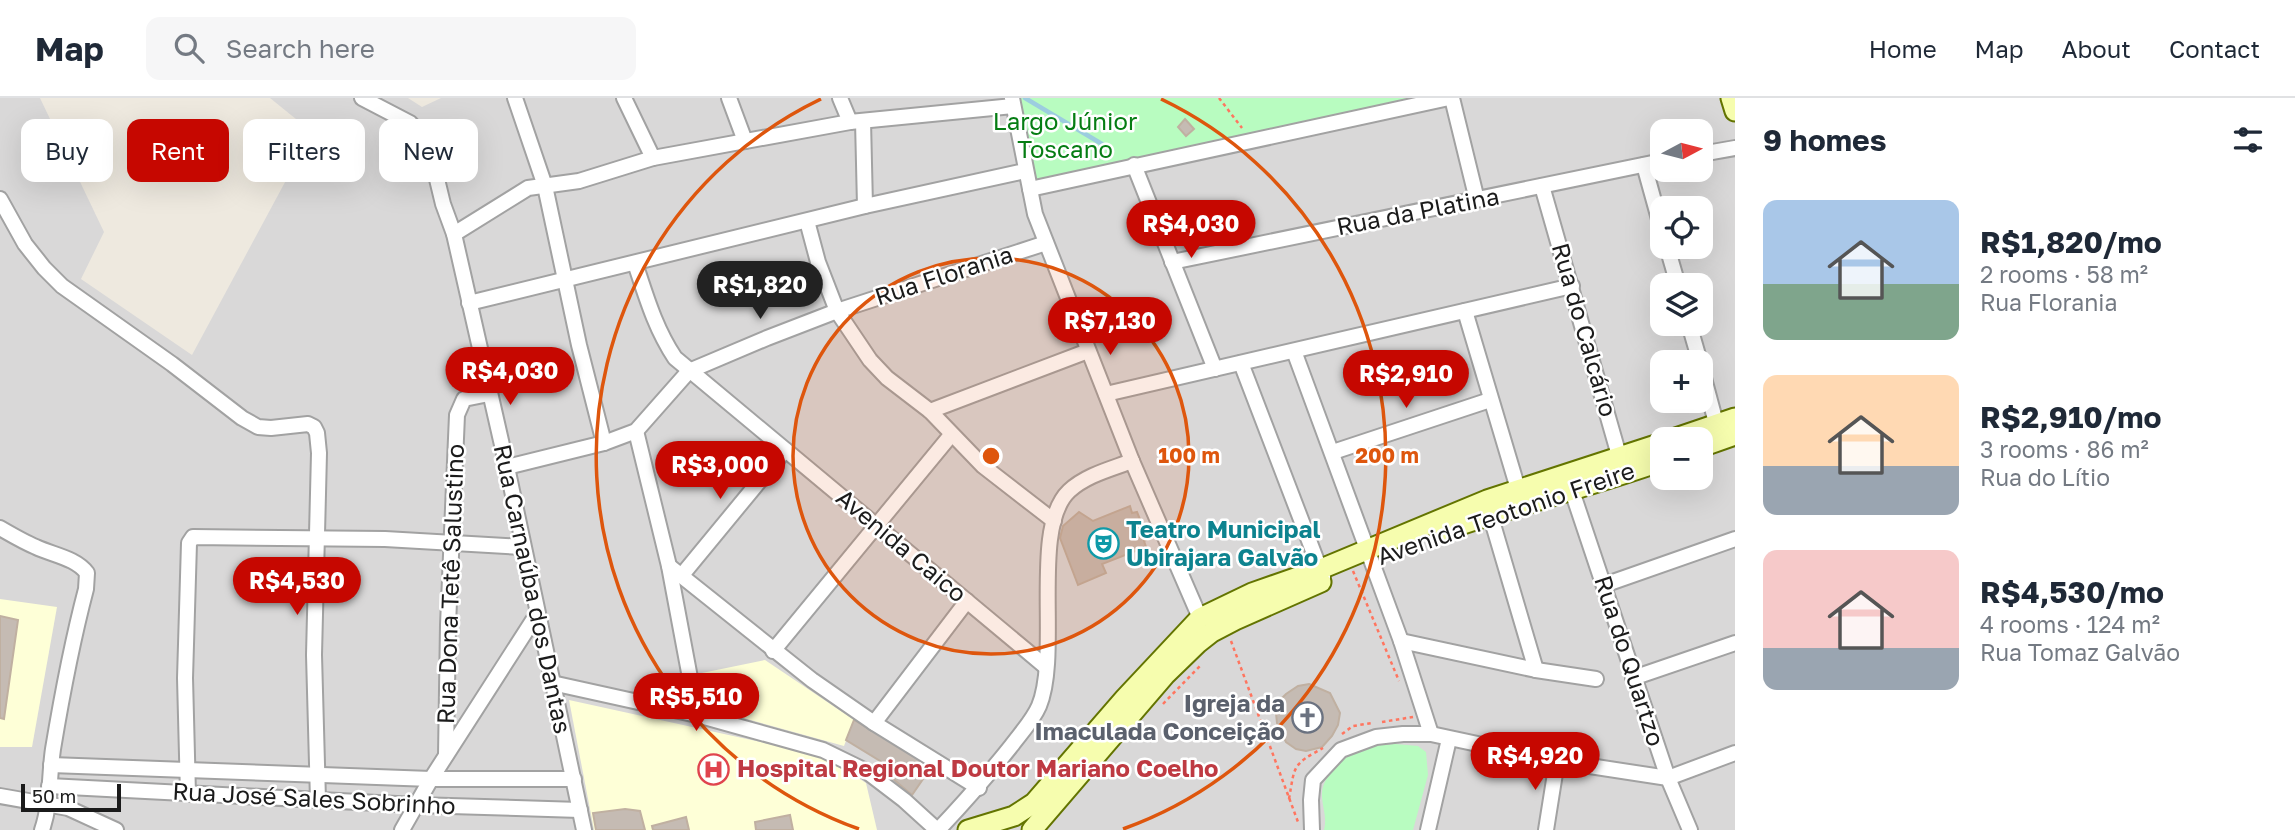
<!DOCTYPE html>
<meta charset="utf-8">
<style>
:root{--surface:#fff;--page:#f6f6f7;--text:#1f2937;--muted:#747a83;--line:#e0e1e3;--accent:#c60700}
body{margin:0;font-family:"Golos Text",sans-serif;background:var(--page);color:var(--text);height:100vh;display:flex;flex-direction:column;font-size:26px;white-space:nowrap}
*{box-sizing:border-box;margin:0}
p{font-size:23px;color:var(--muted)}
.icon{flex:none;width:38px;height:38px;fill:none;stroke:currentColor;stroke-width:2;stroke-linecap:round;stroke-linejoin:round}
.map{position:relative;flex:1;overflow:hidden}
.drawer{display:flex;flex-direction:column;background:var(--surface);width:560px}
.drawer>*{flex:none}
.top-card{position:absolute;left:21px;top:21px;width:665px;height:63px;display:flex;gap:14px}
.needle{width:46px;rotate:83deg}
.buttons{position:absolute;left:1650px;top:21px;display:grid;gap:14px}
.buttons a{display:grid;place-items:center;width:63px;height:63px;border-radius:14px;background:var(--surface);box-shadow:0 7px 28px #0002;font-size:35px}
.scale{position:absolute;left:21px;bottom:18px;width:100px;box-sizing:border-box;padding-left:7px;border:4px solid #1b1b1b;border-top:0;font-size:19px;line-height:24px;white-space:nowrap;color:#1b1b1b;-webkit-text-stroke:5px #fff;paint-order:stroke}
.price{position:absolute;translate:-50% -60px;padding:0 16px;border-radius:24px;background:var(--accent);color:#fff;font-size:23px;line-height:46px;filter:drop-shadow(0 2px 4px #0008)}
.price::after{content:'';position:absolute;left:50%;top:42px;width:21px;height:16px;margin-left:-10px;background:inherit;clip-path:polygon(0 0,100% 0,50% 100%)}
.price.selected{background:#222;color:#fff}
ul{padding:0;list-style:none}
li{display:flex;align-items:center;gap:21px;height:175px;padding:0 28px}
li span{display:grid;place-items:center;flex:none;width:196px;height:140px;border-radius:14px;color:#555}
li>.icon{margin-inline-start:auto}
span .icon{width:84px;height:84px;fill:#fffc;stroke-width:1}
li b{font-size:30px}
h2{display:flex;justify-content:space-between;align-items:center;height:84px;padding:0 28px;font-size:30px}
.tag{padding:0 24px;border-radius:14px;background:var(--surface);box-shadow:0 7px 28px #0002;font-size:24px;line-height:63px}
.tag.selected{background:var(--accent);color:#fff}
header{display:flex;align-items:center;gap:42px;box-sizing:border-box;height:98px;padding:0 35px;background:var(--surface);border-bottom:2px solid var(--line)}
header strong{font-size:33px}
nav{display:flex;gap:38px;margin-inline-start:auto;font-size:24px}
.search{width:490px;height:63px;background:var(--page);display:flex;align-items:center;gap:18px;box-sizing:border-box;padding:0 24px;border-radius:14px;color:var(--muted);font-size:26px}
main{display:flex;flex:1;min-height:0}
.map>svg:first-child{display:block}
</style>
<header>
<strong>Map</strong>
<div class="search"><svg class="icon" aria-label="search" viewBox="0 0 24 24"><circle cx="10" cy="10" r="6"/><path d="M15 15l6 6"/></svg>Search here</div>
<nav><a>Home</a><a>Map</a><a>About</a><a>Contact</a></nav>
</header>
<main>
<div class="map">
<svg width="1735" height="732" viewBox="0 0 1735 732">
<rect width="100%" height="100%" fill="#eee9df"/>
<path fill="#d9d8d8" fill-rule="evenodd" d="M0,0H40L104,134L81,181L192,257L312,34L270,0H408L422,9L441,0H1735V732H0ZM1662,33H1701V72H1662ZM1662,110H1701V149H1662ZM1662,187H1701V226H1662ZM1662,264H1701V303H1662ZM1662,341H1701V380H1662Z"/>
<g fill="#feffd7">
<path d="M0,501L57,509L32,649H0Z"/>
<path d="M765,562L854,622L844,648L704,609L697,576Z"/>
<path d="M569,602L824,658L866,685L877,732H594Z"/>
</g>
<g fill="#b8fcc0">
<path d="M1018,0H1417L1037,82Z"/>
<path d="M1395,646L1418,648L1426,654L1428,677L1413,732H1324C1327,719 1323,712 1322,699C1320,679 1344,658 1362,650C1371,647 1385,647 1395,646Z"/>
</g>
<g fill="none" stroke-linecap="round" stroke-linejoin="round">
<path stroke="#9ccddf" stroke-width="4.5" d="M1025,0L1112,52"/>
</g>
<g fill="#c5bbb3" stroke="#c0b0a1" stroke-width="2">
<path d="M1185,21L1194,31L1186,38L1178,29Z"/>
<path d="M1130,408L1132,415L1137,414L1148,441L1144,443L1146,449L1102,466L1106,475L1078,487L1060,440L1063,428L1079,414L1093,423Z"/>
<path d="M0,518L18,522L4,621L0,620Z"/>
<path d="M1309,586L1330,595L1340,615L1338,627L1332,638L1322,649L1306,653L1296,651L1286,644L1277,625L1276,615L1280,602L1286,596L1298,588Z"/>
<path d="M854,622L932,668L912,697L878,668L880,663L846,642Z"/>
<path d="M625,711L640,713L645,732H596L593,715Z"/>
<path d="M790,717L793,732H756L755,724Z"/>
<path d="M686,719L689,732H653L652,728Z"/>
</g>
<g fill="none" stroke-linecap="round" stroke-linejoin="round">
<defs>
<g id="street">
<path d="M362,0L410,25L428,44L443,106L454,136L507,369L584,732"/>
<path d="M515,0L545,88L579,247L604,345"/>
<path d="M624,0L653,60"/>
<path d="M729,0L745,43"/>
<path d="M840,0L850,24"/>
<path d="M1012,0L1035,116L1132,363L1200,520"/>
<path d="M1452,0L1477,102"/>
<path d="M863,23L865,108"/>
<path d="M1701,56L1735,50"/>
<path d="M1134,67L1215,271"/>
<path d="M1644,67L1662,132"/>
<path d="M1542,88L1622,368"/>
<path d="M1030,91L1449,0"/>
<path d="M0,101L25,146L44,170L62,188L172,266L242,320L258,329L271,330L308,326L314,329L317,335L319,355L314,557L318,702"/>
<path d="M807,123L818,164L837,213L870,262L887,280L930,313L983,368L1054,423"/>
<path d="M454,136L528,90L579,83L653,60L850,24L1013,8"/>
<path d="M1667,149L1678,187"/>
<path d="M1172,164L1662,63"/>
<path d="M635,165C646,198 655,230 675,260L1046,569"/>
<path d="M469,205L865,108L1025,73"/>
<path d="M1465,213L1521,401"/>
<path d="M1689,226L1700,264"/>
<path d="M1294,253L1401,543L1431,636"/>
<path d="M1241,265L1323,479"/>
<path d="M1701,269L1719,336"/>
<path d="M1106,296L1572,188"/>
<path d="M930,313L1088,253"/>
<path d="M636,333L669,468L697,617"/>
<path d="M1333,354L1490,302"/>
<path d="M507,369L604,345L636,333L689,273L767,240L837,213L1046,145"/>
<path d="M1572,393L1668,680L1690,732"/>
<path d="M1490,416L1536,572"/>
<path d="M0,430C12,437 24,444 36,449C53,457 76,460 87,475L86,491C72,544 62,597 53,651C49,678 51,706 42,732"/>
<path d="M669,468L812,582L874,625L979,690"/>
<path d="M682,477L785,352"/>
<path d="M1604,487L1735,441"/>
<path d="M1401,543L1536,572L1596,581"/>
<path d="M773,553L951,337"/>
<path d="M1633,580L1735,545"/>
<path d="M552,585L697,617L823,652L866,673L904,702L937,732"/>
<path d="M874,625L967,503"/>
<path d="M446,657L448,527L457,317L464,301L489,296"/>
<path d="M51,667L431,681H574"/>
<path d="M49,688L416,707L580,712"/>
<path d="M188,696L185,580L189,445L193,439L385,441L523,449"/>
<path d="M0,698L68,710L116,732"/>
<path d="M402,732L431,681L537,516"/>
<path d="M938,732C964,705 988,677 1012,647C1021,635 1033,622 1039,608C1061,555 1030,430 1069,393C1086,377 1111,371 1132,363"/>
<path d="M1312,732L1311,702L1313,682L1341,652L1376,639L1403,636H1431L1557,663L1668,680L1735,655"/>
<path d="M1428,732L1449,641"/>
<path d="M1546,732L1557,663"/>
</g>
<g id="secondary">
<path d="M1731,0L1735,13"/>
<path d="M1673,341L1735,320"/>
<path d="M1701,349L1735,337"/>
<path d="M1445,432C1517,407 1591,388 1662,363"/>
<path d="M968,732L1014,718L1034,705L1125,600L1200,520L1252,495L1321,471L1487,402L1662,345"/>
<path d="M1032,732L1165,577L1198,545L1212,534L1235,522L1321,484"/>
</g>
</defs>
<use href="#street" stroke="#a2a2a2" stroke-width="18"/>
<use href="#secondary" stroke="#637400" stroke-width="23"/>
<g stroke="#ff755f" stroke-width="2.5" stroke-dasharray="3.5 3.5" stroke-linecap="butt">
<path d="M1219,0L1242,30"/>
<path d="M1353,473L1399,583"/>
<path d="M1231,543L1298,724"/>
<path d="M1163,606L1200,568"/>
<path d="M1382,624L1413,619"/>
<path d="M1342,636L1353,628L1372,625"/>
<path d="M1289,701C1295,667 1292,667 1323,650"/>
</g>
<use href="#street" stroke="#fff" stroke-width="14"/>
<use href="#secondary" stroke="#f6fdae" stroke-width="19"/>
</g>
<circle cx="991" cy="358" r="198" fill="#de560d" fill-opacity=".12"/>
<g fill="none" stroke="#de560d" stroke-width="3.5">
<circle cx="991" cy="358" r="198"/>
<path d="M859 731A396 396 0 0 1 821 1M1161 1A396 396 0 0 1 1123 731"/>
</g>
<defs>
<symbol id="theatre-ring" viewBox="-11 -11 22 22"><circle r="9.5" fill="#fff" stroke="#0f9aa8" stroke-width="1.5"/><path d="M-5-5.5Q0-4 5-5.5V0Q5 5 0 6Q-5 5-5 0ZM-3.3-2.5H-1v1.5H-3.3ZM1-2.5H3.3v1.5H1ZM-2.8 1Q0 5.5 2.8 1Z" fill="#0f9aa8"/></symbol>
<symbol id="church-ring" viewBox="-11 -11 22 22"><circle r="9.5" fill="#fff" stroke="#6b7280" stroke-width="1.5"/><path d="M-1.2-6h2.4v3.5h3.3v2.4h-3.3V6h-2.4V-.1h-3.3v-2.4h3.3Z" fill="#6b7280"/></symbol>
<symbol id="hospital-ring" viewBox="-11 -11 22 22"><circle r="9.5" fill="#fff" stroke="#e0444e" stroke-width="1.5"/><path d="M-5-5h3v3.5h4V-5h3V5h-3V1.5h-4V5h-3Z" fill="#e0444e"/></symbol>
</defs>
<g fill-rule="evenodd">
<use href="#theatre-ring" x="1086" y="428" width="35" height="35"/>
<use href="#church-ring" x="1290" y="602" width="35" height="35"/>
<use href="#hospital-ring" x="696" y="654" width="35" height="35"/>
</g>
<g text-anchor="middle" stroke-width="5" stroke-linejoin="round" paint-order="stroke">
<g font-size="24" fill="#057d13" stroke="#fff">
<text x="1065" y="32">Largo Júnior<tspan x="1065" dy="28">Toscano</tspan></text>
</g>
<g font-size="24" fill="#1b1b1b" stroke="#fff">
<text transform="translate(1418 114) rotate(-11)" y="8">Rua da Platina</text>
<text transform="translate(944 178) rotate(-18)" y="8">Rua Florania</text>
<text transform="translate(1584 232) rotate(74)" y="8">Rua do Calcário</text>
<text transform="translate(1506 416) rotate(-19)" y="8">Avenida Teotonio Freire</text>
<text transform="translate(901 448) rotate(40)" y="8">Avenida Caico</text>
<text transform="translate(451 486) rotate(-88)" y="8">Rua Dona Tetê Salustino</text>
<text transform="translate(532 491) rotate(78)" y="8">Rua Carnaúba dos Dantas</text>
<text transform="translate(1629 563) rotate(72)" y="8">Rua do Quartzo</text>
<text transform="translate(314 701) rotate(3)" y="8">Rua José Sales Sobrinho</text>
</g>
<g font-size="24" font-weight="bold" fill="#0d838f" stroke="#fff" text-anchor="start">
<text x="1126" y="440">Teatro Municipal<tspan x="1126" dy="28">Ubirajara Galvão</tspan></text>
</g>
<g font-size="24" font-weight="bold" fill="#5b616d" stroke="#fff" text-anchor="end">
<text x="1285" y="614">Igreja da<tspan x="1285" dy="28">Imaculada Conceição</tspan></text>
</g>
<g font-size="24" font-weight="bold" fill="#be3a42" stroke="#fff" text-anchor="start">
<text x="737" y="679">Hospital Regional Doutor Mariano Coelho</text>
</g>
</g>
<circle cx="991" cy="358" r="10" fill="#de560d" stroke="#fff" stroke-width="3.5"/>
<g font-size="21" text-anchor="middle" font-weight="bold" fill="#de560d" stroke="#fff" stroke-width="5" stroke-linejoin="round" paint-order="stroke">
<text x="1189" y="365">100 m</text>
<text x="1387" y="365">200 m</text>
</g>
</svg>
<div class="buttons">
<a><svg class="needle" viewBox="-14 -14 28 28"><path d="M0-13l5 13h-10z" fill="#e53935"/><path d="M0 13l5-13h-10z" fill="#747a83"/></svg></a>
<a><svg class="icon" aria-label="locate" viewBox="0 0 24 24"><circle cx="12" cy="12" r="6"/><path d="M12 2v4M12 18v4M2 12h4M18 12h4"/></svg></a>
<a><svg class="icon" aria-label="layers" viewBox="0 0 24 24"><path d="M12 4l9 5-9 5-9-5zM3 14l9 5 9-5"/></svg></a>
<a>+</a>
<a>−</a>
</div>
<div class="scale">50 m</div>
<b class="price" style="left:1191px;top:162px">R$4,030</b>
<b class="price selected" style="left:760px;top:223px">R$1,820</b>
<b class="price" style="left:1110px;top:259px">R$7,130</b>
<b class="price" style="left:510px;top:309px">R$4,030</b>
<b class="price" style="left:1406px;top:312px">R$2,910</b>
<b class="price" style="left:720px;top:403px">R$3,000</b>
<b class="price" style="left:297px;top:519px">R$4,530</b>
<b class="price" style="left:696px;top:635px">R$5,510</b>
<b class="price" style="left:1535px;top:694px">R$4,920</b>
<div class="top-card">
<a class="tag">Buy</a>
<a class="tag selected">Rent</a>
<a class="tag">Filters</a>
<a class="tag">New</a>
</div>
</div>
<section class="drawer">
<h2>9 homes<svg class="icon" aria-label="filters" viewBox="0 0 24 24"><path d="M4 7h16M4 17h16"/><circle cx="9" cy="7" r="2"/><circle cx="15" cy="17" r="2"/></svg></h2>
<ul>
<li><span style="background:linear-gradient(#a9c7e8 60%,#7fa58c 0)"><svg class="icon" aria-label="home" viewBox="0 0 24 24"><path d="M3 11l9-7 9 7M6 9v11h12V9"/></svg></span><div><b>R$1,820/mo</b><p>2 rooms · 58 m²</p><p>Rua Florania</p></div></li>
<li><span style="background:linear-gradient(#ffd9b3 65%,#9aa5b1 0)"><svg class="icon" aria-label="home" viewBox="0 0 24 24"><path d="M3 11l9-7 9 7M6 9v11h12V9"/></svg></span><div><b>R$2,910/mo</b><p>3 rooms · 86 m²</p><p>Rua do Lítio</p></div></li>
<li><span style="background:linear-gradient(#f6c9c9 70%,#9aa5b1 0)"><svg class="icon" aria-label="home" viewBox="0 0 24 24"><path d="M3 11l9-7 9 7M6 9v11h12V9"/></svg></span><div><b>R$4,530/mo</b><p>4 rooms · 124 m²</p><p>Rua Tomaz Galvão</p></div></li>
</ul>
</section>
</main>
